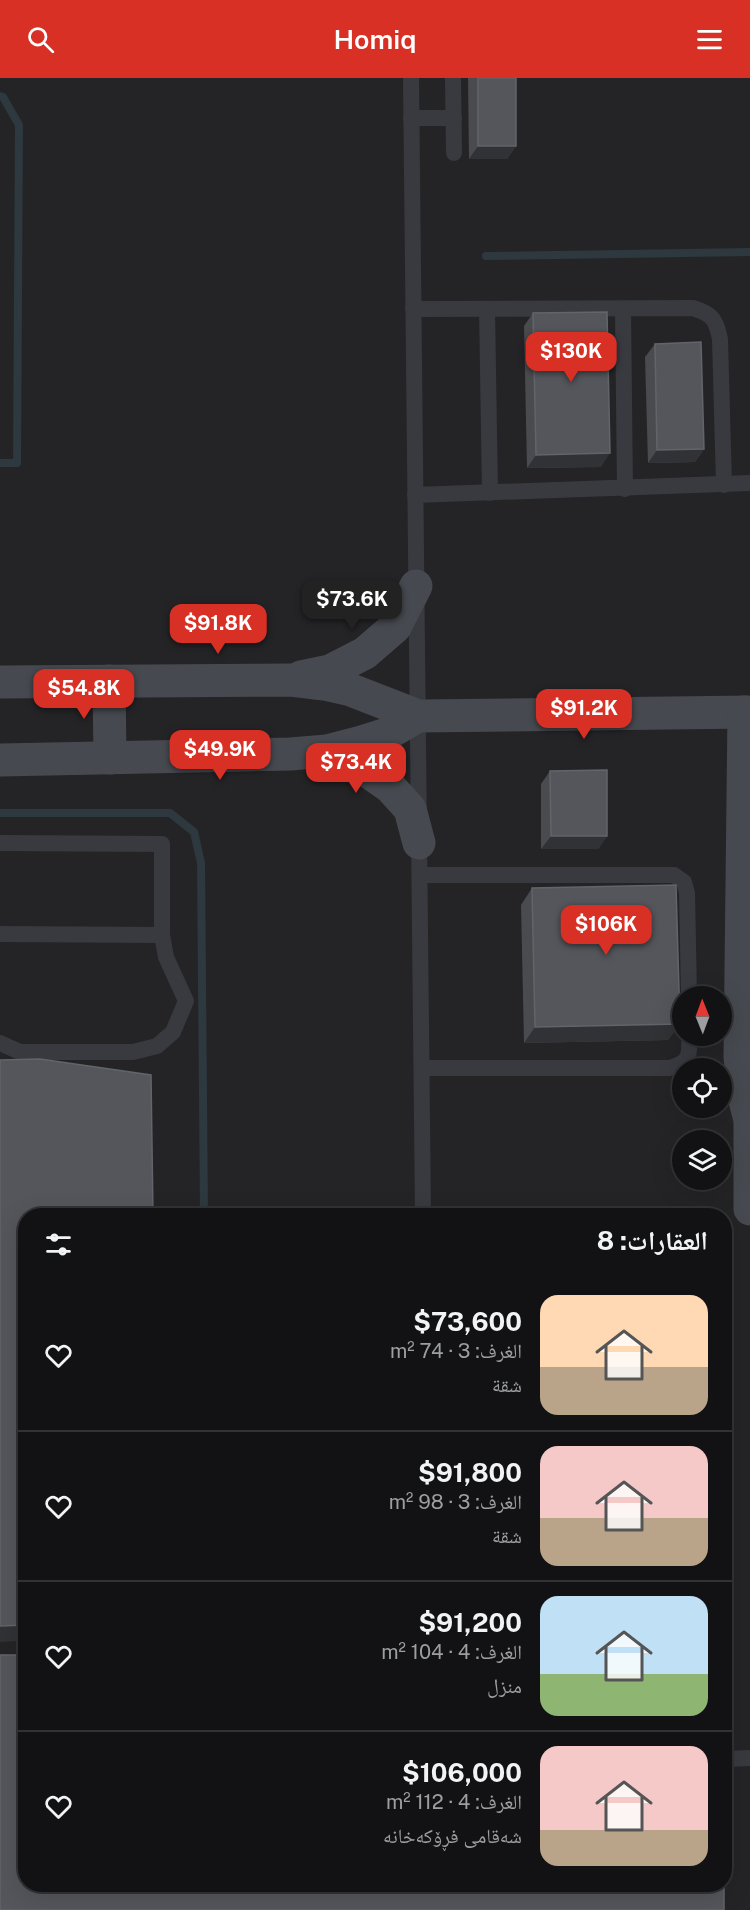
<!DOCTYPE html>
<html lang="ar">
<meta charset="utf-8">
<style>
:root{--surface:#121214;--page:#1b1b1d;--text:#f1f3f6;--muted:#9c9ea0;--line:#313234;--accent:#d93025}
body{margin:0;font-family:"Public Sans","Noto Naskh Arabic",sans-serif;background:var(--page);color:var(--text);direction:rtl;height:100vh;display:flex;flex-direction:column;font-size:22px;white-space:nowrap}
*{box-sizing:border-box;margin:0}
p{font-size:20px;color:var(--muted)}
.icon{flex:none;width:33px;height:33px;fill:none;stroke:currentColor;stroke-width:2;stroke-linecap:round;stroke-linejoin:round}
.map{position:relative;flex:1;overflow:hidden;direction:ltr}
.panel{position:absolute;left:18px;top:1130px;width:714px;height:684px;display:flex;flex-direction:column;background:var(--surface);border-radius:24px;box-shadow:0 6px 24px #0002,0 0 0 2px var(--line);direction:rtl}
.panel>*{flex:none}
.needle{width:39px;rotate:359deg}
.fabs{position:absolute;left:672px;top:908px;display:grid;gap:12px}
.fabs a{display:grid;place-items:center;width:60px;height:60px;border-radius:50%;background:var(--surface);box-shadow:0 6px 24px #0002,0 0 0 2px var(--line);font-size:30px}
.price{position:absolute;translate:-50% -51px;padding:0 14px;border-radius:12px;background:var(--accent);color:#fff;font-size:20px;line-height:39px;filter:drop-shadow(0 2px 3px #0008)}
.price::after{content:'';position:absolute;left:50%;top:36px;width:18px;height:14px;margin-left:-9px;background:inherit;clip-path:polygon(0 0,100% 0,50% 100%)}
.price.current{background:#222;color:#fff}
ul{padding:0;list-style:none}
li{display:flex;align-items:center;gap:18px;height:150px;padding:0 24px}
li+li{border-top:2px solid var(--line)}
li span{display:grid;place-items:center;flex:none;width:168px;height:120px;border-radius:18px;color:#555}
li>.icon{margin-inline-start:auto}
span .icon{width:72px;height:72px;fill:#fffc;stroke-width:1}
li b{font-size:26px}
h2{display:flex;justify-content:space-between;align-items:center;height:72px;padding:0 24px;font-size:26px}
header{display:flex;justify-content:space-between;align-items:center;height:78px;padding:0 24px;background:var(--accent);color:#fff;font-size:27px;font-weight:600}
.map>svg:first-child{display:block}
</style>
<header><svg class="icon" aria-label="menu" viewBox="0 0 24 24"><path d="M4 6h16M4 12h16M4 18h16"/></svg>Homiq<svg class="icon" aria-label="search" viewBox="0 0 24 24"><circle cx="10" cy="10" r="6"/><path d="M15 15l6 6"/></svg></header>
<div class="map">
<svg width="750" height="1832" viewBox="0 0 750 1832">
<rect width="100%" height="100%" fill="#18181a"/>
<path fill="#242427" fill-rule="evenodd" d="M0,0H750V1832H0ZM682,918H722V957H682ZM682,990H722V1029H682ZM682,1062H722V1101H682ZM26,1137H724V1806H26Z"/>
<g fill="none" stroke-linecap="round" stroke-linejoin="round">
<g stroke="#2d393e" stroke-width="8">
<path d="M0,18L3,19L19,47L17,385H0"/>
<path d="M486,178L750,174"/>
<path d="M0,735H170L194,754L201,785L204,1137"/>
</g>
<g stroke="#383a3f" stroke-width="16">
<path d="M411,0L423,1137"/>
<path d="M453,1L454,75"/>
<path d="M411,40H454"/>
<path d="M413,231L693,230C712,236 716,241 720,261L724,407"/>
<path d="M487,231L490,415"/>
<path d="M623,231L625,411"/>
<path d="M415,417L750,405"/>
<path d="M0,765L162,766V857L166,879L186,923L173,954L157,968L133,974H20L0,965"/>
<path d="M420,797H674L684,804L687,815L689,918"/>
<path d="M0,856L162,857"/>
<path d="M422,990H669C690,985 690,977 689,957"/>
<path d="M724,1681L750,1680"/>
</g>
<g stroke="#46494f" stroke-width="33">
<path d="M301,599L330,593L365,575L395,549L416,508"/>
<path d="M109,603L110,680"/>
<path d="M2,604L291,602L324,606L351,612L418,638L750,634"/>
<path d="M744,634L740,979L743,1015L749,1038"/>
<path d="M319,679L356,685L390,709L410,731L419,765"/>
<path d="M1,682L290,676L327,673L358,665L387,656L418,638"/>
<path d="M750,1029V1131"/>
</g>
</g>
<g fill="#494b4f">
<path d="M468,0H516V68L507,81H469Z"/>
<path d="M533,235L601,389L527,390L524,248Z"/>
<path d="M655,266L704,371L695,384L648,385L645,279Z"/>
<path d="M550,693L607,758L598,771H541V706Z"/>
<path d="M532,810L680,946L668,962L524,965L521,827Z"/>
<path d="M26,1137V1806L0,1832L19,1563Z"/>
</g>
<g fill="#313235">
<path d="M478,68H516L507,81H469Z"/>
<path d="M704,371L695,384L648,385L657,372Z"/>
<path d="M610,375L601,389L527,390L536,377Z"/>
<path d="M551,758H607L598,771H541Z"/>
<path d="M680,946L668,962L524,965L535,949Z"/>
<path d="M26,1547V1554L19,1563L0,1564V1548Z"/>
</g>
<g fill="#54565b" stroke="#61646a" stroke-width="1.5">
<rect x="478" y="0" width="38" height="68"/>
<path d="M607,234L610,375L536,377L533,235Z"/>
<path d="M701,264L704,371L657,372L655,266Z"/>
<path d="M607,692V758H551L550,693Z"/>
<path d="M676,807L680,946L535,949L532,810Z"/>
<path d="M40,981L151,997L153,1137H26V1547L0,1548V982Z"/>
<path d="M0,1577H26V1806H724V1832H0Z"/>
</g>
</svg>
<div class="fabs">
<a><svg class="needle" viewBox="-14 -14 28 28"><path d="M0-13l5 13h-10z" fill="#e53935"/><path d="M0 13l5-13h-10z" fill="#9c9ea0"/></svg></a>
<a><svg class="icon" aria-label="locate" viewBox="0 0 24 24"><circle cx="12" cy="12" r="6"/><path d="M12 2v4M12 18v4M2 12h4M18 12h4"/></svg></a>
<a><svg class="icon" aria-label="layers" viewBox="0 0 24 24"><path d="M12 4l9 5-9 5-9-5zM3 14l9 5 9-5"/></svg></a>
</div>
<b class="price" style="left:571px;top:305px">$130K</b>
<b class="price current" style="left:352px;top:553px">$73.6K</b>
<b class="price" style="left:218px;top:577px">$91.8K</b>
<b class="price" style="left:84px;top:642px">$54.8K</b>
<b class="price" style="left:584px;top:662px">$91.2K</b>
<b class="price" style="left:220px;top:703px">$49.9K</b>
<b class="price" style="left:356px;top:716px">$73.4K</b>
<b class="price" style="left:606px;top:878px">$106K</b>
<section class="panel">
<h2>العقارات: 8<svg class="icon" aria-label="filters" viewBox="0 0 24 24"><path d="M4 7h16M4 17h16"/><circle cx="9" cy="7" r="2"/><circle cx="15" cy="17" r="2"/></svg></h2>
<ul>
<li><span style="background:linear-gradient(#ffd9b3 60%,#b9a48a 0)"><svg class="icon" aria-label="home" viewBox="0 0 24 24"><path d="M3 11l9-7 9 7M6 9v11h12V9"/></svg></span><div><b>$73,600</b><p>الغرف: 3 · 74 m²</p><p>شقة</p></div><svg class="icon" aria-label="heart" viewBox="0 0 24 24"><path d="M12 20l-8-8c-3-5 5-10 8-4 3-6 11-1 8 4z"/></svg></li>
<li><span style="background:linear-gradient(#f6c9c9 60%,#b9a48a 0)"><svg class="icon" aria-label="home" viewBox="0 0 24 24"><path d="M3 11l9-7 9 7M6 9v11h12V9"/></svg></span><div><b>$91,800</b><p>الغرف: 3 · 98 m²</p><p>شقة</p></div><svg class="icon" aria-label="heart" viewBox="0 0 24 24"><path d="M12 20l-8-8c-3-5 5-10 8-4 3-6 11-1 8 4z"/></svg></li>
<li><span style="background:linear-gradient(#bfe0f5 65%,#8fb573 0)"><svg class="icon" aria-label="home" viewBox="0 0 24 24"><path d="M3 11l9-7 9 7M6 9v11h12V9"/></svg></span><div><b>$91,200</b><p>الغرف: 4 · 104 m²</p><p>منزل</p></div><svg class="icon" aria-label="heart" viewBox="0 0 24 24"><path d="M12 20l-8-8c-3-5 5-10 8-4 3-6 11-1 8 4z"/></svg></li>
<li><span style="background:linear-gradient(#f6c9c9 70%,#b9a48a 0)"><svg class="icon" aria-label="home" viewBox="0 0 24 24"><path d="M3 11l9-7 9 7M6 9v11h12V9"/></svg></span><div><b>$106,000</b><p>الغرف: 4 · 112 m²</p><p>شەقامی فڕۆکەخانە</p></div><svg class="icon" aria-label="heart" viewBox="0 0 24 24"><path d="M12 20l-8-8c-3-5 5-10 8-4 3-6 11-1 8 4z"/></svg></li>
</ul>
</section>
</div>
